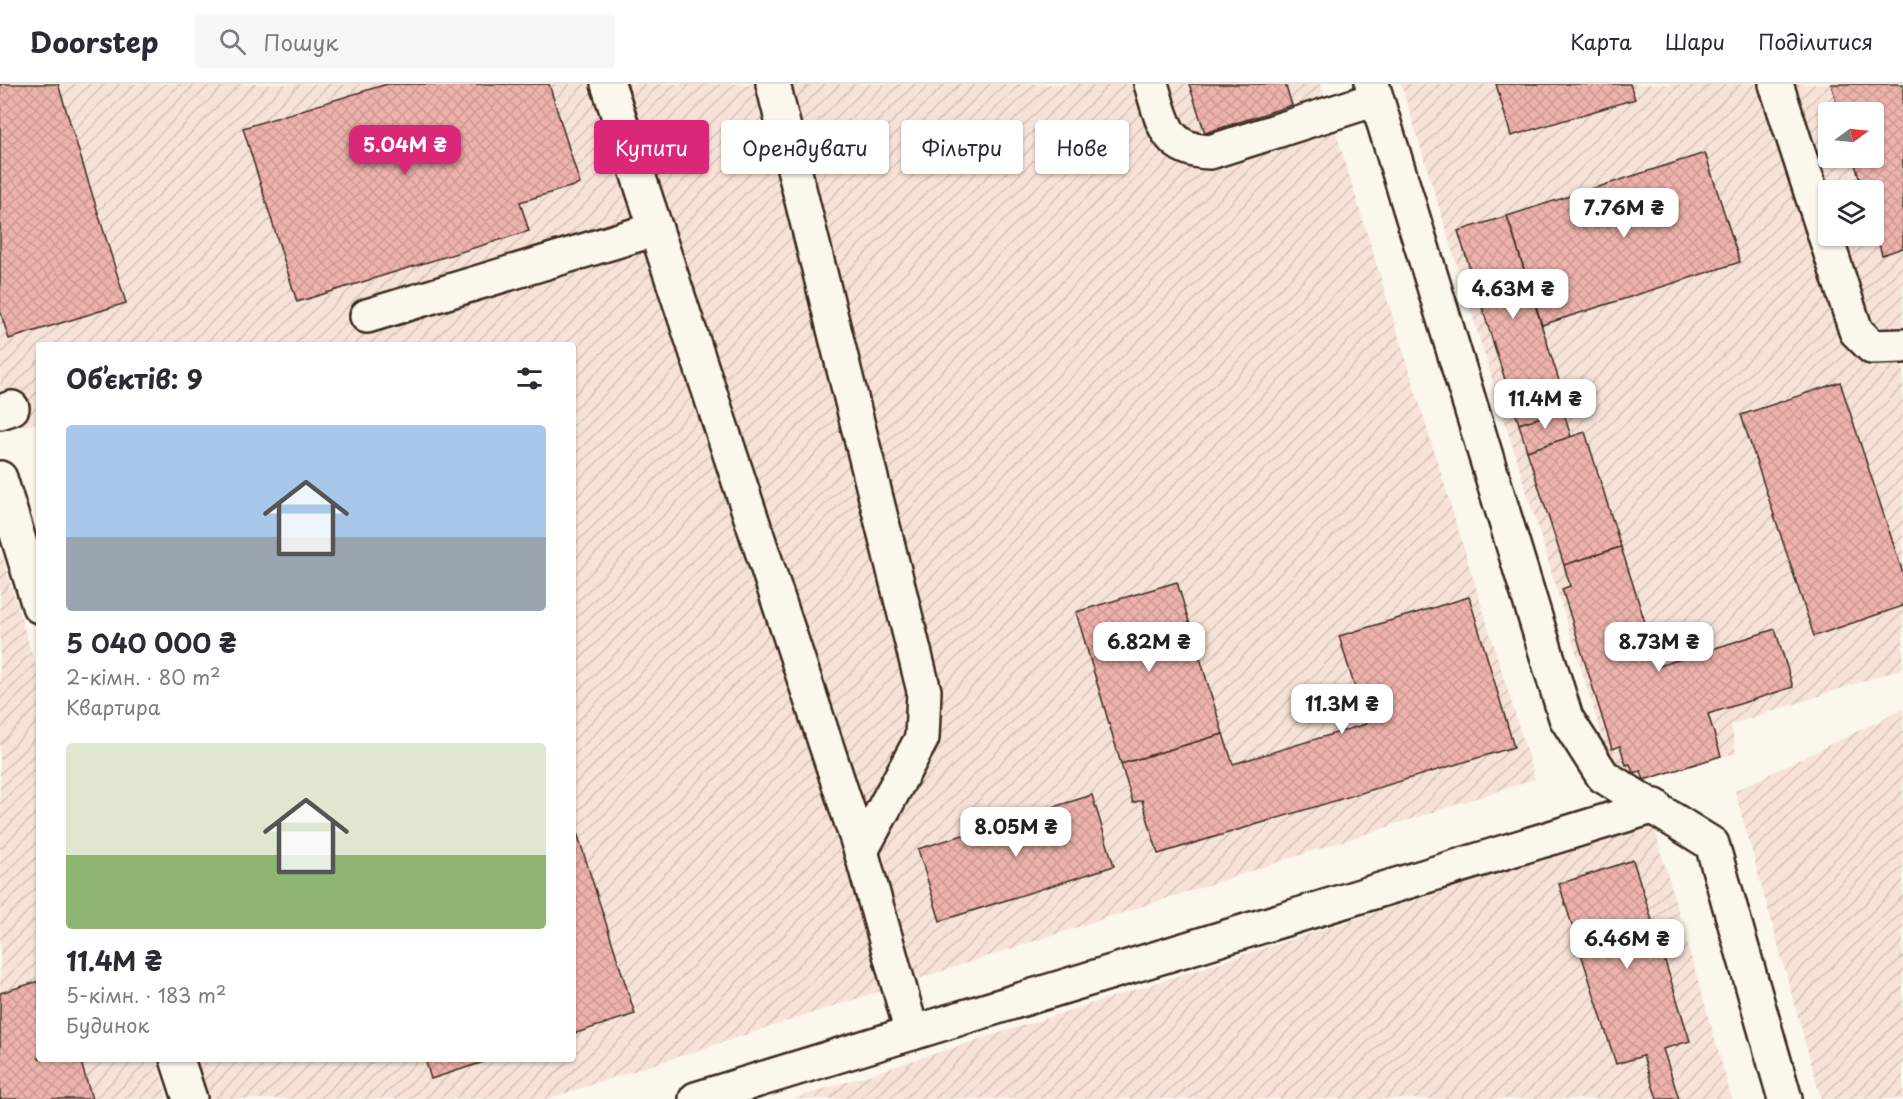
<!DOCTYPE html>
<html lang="uk">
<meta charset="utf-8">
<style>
:root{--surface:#fff;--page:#f7f7f7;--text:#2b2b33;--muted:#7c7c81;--line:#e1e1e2;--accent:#db2777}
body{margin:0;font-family:"Playpen Sans",sans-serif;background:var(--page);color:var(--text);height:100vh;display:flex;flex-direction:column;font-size:22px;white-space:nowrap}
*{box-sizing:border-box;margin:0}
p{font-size:20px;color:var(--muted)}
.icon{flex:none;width:33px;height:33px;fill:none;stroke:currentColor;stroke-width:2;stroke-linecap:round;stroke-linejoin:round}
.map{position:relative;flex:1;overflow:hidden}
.panel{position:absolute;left:36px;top:258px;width:540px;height:720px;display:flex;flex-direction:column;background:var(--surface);border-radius:6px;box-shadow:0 2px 4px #0004}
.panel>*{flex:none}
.guide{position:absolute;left:594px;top:36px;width:570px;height:54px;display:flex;gap:12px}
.needle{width:39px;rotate:75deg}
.controls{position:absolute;left:1818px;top:18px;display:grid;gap:12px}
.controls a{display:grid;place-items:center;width:66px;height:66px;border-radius:6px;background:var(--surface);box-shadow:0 2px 4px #0004;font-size:30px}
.price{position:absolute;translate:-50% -51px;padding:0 14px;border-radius:12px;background:#fff;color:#222;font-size:20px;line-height:39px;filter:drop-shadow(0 2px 3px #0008)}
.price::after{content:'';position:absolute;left:50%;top:36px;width:18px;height:14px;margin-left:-9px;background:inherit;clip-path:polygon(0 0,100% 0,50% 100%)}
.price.on{background:var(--accent);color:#fff}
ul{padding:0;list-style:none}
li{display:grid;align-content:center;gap:12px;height:318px;padding:0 30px}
li span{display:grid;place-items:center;height:186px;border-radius:6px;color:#555}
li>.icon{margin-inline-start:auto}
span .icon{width:108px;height:108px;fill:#fffc;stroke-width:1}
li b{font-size:26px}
h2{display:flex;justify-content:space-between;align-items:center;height:72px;padding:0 30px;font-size:26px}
.tag{padding:0 21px;border-radius:6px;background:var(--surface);box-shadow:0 2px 4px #0004;font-size:21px;line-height:54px}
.tag.on{background:var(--accent);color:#fff}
header{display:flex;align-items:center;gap:36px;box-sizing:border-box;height:84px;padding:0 30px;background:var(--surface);border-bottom:2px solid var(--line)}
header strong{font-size:28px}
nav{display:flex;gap:33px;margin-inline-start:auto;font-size:21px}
.search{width:420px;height:54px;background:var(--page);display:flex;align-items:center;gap:15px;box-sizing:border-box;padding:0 21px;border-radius:6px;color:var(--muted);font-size:22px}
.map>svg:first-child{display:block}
</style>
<header>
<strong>Doorstep</strong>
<div class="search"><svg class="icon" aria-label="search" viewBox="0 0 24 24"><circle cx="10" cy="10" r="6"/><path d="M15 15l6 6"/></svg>Пошук</div>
<nav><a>Карта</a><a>Шари</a><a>Поділитися</a></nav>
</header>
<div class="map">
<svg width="1903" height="1015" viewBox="0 0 1903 1015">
<defs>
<pattern id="industrial-furrows" width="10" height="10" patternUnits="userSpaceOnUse" patternTransform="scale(1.5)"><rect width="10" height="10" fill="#f7e2d8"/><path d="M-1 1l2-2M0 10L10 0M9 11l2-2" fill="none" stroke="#d5c2b9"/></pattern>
<pattern id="building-cross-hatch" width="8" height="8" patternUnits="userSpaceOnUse" patternTransform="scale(1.5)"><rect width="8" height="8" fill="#edb2ab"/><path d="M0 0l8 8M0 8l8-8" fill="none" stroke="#cc9993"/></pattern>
</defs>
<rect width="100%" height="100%" fill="#fbf7ec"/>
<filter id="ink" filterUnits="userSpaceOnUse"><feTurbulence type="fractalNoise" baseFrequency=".0167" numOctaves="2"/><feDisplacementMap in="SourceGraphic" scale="12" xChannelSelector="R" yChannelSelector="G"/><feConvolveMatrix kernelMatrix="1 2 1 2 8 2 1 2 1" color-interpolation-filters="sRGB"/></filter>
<g filter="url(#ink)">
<g fill="url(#industrial-furrows)" fill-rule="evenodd">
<path d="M0,0H1321L1535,695L547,1015H198L186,975H573V261H39V338L23,343L11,306L0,309Z"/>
<path d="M1401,0H1903V584L1731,641L1736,669L1617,701ZM1828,28H1874V74H1828ZM1828,106H1874V152H1828Z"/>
<path d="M0,466L39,593V975H156L168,1015H0Z"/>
<path d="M1903,625V1015H1821L1735,707Z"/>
<path d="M1653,740L1732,1015H793Z"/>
</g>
<g fill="url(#building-cross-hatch)" stroke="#3b2a1e" stroke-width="1.5">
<path d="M0,0H58L126,219L9,255L0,227Z"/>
<path d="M387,0H549L580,100L520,118L529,147L297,218L243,44Z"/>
<path d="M1189,0H1285L1292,21L1205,49Z"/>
<path d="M1496,0H1630L1635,15L1511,52Z"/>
<path d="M1831,0H1903V164L1882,171L1874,143V106H1863L1853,74H1874V28H1839Z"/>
<path d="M1705,69L1740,178L1542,241L1507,132Z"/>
<path d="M1507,132L1568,325L1519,340L1458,147Z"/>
<path d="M1840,298L1903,489V522L1814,552L1741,331Z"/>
<path d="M1563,326L1571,353L1527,367L1519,340Z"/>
<path d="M1585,348L1621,463L1564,481L1527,367Z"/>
<path d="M1621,463L1659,582L1775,545L1793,603L1708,630L1721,672L1644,696L1641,687L1633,689L1630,680L1626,681L1620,662L1612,665L1562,505L1570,502L1564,481Z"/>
<path d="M1177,498L1223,650L1121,680L1076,528Z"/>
<path d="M1469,513L1514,663L1158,770L1142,716L1133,719L1121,680L1223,650L1233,680L1366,640L1339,552Z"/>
<path d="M1092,711L1114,782L940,837L918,765Z"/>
<path d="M573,736L635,930L573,950Z"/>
<path d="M1633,776L1690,957L1663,965L1679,1015H1657L1643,972L1616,980L1559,800Z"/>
<path d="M39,897V975H80L92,1015H0V909Z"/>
<path d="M425,975H493L431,995Z"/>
</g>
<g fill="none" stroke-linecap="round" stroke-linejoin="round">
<defs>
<g id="minor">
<path d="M608,0L861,767L912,949"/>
<path d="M773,0L924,607L922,654L861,767"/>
<path d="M1151,0C1163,37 1164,66 1210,68L1376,15"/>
<path d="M1372,0L1566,634L1603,692L1712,760L1785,1015"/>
<path d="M1776,0L1856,247L1872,263L1903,262"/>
<path d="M367,232L656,145"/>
<path d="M0,328L12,324"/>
<path d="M0,394L39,522"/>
<path d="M177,975L190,1015"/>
<path d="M696,1015L1655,722"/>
</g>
</defs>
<use href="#minor" stroke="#3b2a1e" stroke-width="38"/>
<use href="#minor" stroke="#fbf7ec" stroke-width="33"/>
</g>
</g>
</svg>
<div class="controls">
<a><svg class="needle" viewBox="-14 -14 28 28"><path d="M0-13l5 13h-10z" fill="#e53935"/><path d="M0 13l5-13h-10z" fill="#7c7c81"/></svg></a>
<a><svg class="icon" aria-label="layers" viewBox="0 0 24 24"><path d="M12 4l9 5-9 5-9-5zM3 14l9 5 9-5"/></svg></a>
</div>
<b class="price on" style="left:405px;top:92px">5.04M ₴</b>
<b class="price" style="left:1624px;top:155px">7.76M ₴</b>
<b class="price" style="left:1513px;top:236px">4.63M ₴</b>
<b class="price" style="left:1545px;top:346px">11.4M ₴</b>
<b class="price" style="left:1149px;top:589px">6.82M ₴</b>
<b class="price" style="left:1659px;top:589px">8.73M ₴</b>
<b class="price" style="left:1342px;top:651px">11.3M ₴</b>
<b class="price" style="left:1016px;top:774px">8.05M ₴</b>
<b class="price" style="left:1627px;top:886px">6.46M ₴</b>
<div class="guide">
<a class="tag on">Купити</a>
<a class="tag">Орендувати</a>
<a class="tag">Фільтри</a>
<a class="tag">Нове</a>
</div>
<section class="panel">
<h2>Об’єктів: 9<svg class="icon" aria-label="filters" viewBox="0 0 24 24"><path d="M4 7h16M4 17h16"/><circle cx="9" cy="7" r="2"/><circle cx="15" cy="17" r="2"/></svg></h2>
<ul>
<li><span style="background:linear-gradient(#a9c7e8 60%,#9aa5b1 0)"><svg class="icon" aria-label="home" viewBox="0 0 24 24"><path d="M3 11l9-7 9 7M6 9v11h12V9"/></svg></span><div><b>5 040 000 ₴</b><p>2-кімн. · 80 m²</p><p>Квартира</p></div></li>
<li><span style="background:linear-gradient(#dfe7d0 60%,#8fb573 0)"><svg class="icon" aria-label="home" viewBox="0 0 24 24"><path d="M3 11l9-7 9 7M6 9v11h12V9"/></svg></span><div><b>11.4M ₴</b><p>5-кімн. · 183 m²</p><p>Будинок</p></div></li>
</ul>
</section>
</div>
